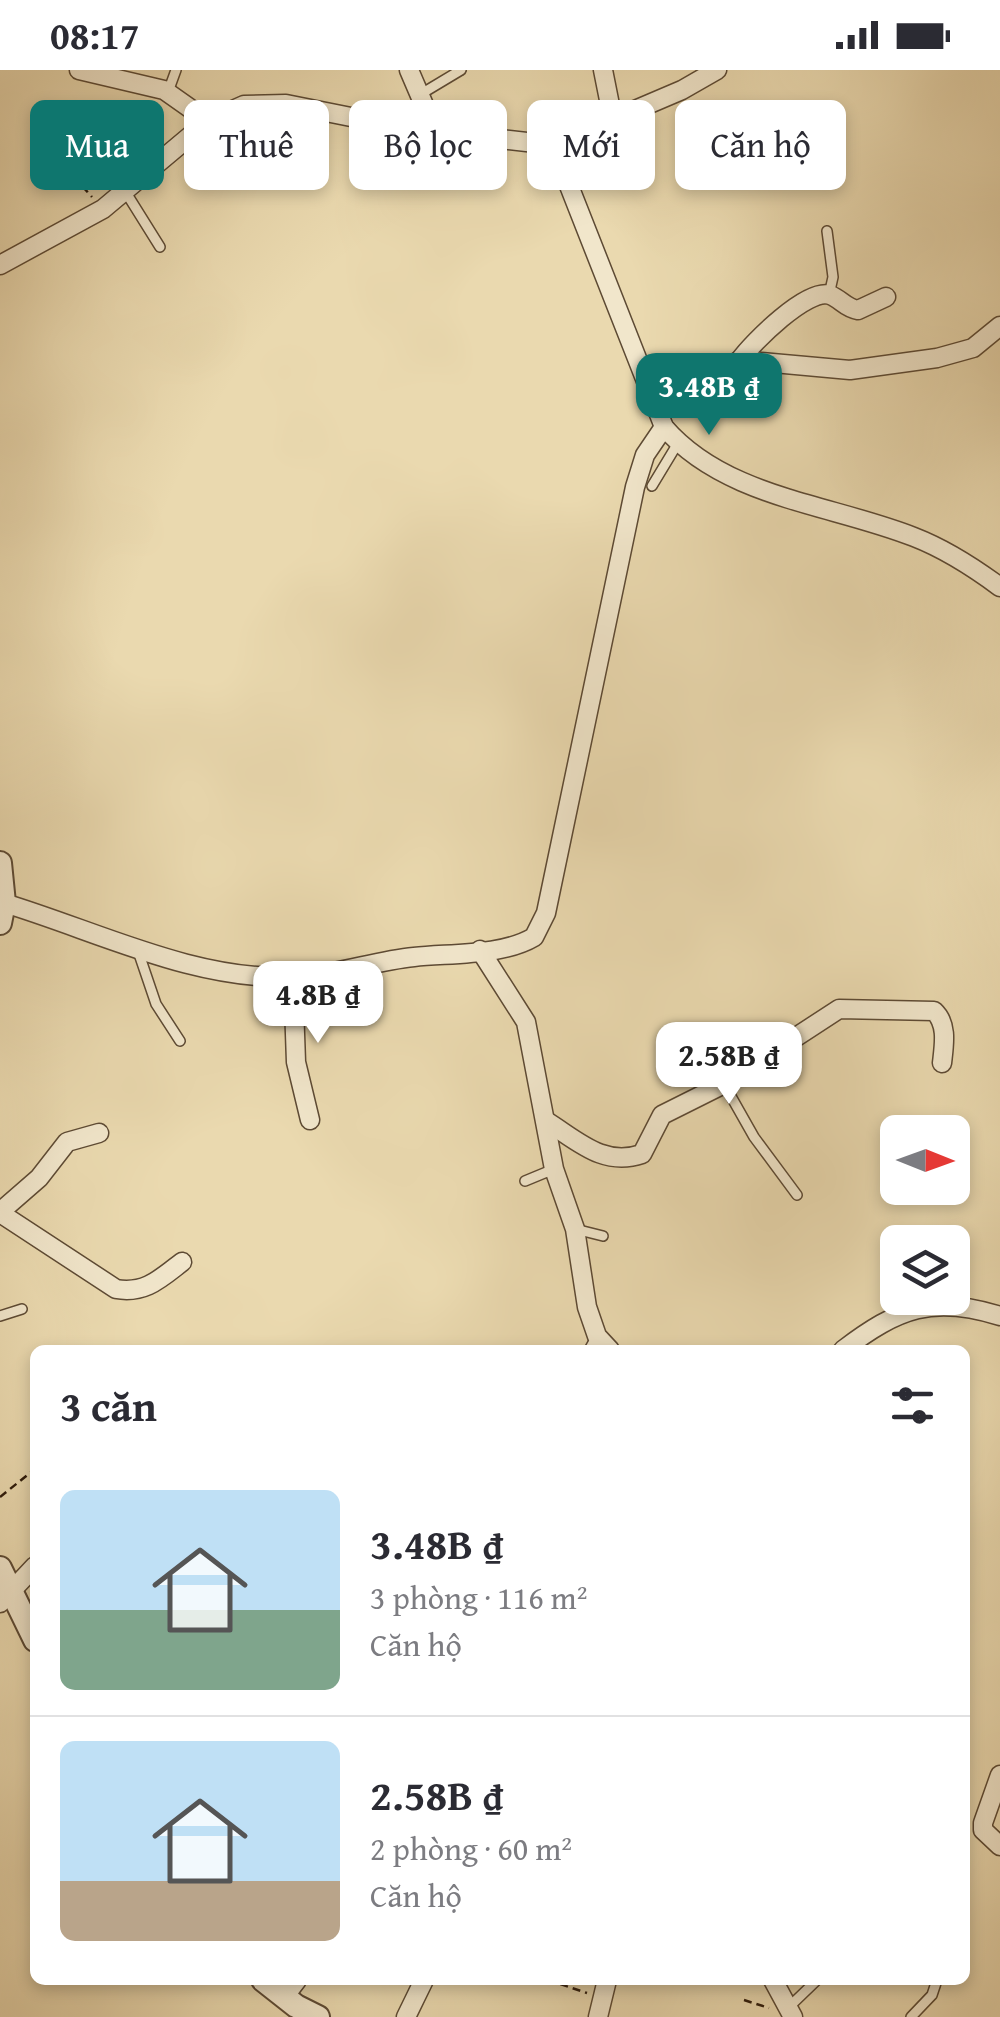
<!DOCTYPE html>
<html lang="vi">
<meta charset="utf-8">
<style>
:root{--surface:#fff;--page:#f7f7f7;--text:#2b2b33;--muted:#7c7c81;--line:#e1e1e2;--accent:#0f766e}
body{margin:0;font-family:"Gentium Book Plus",serif;background:var(--page);color:var(--text);height:100vh;display:flex;flex-direction:column;font-size:38px;white-space:nowrap}
*{box-sizing:border-box;margin:0}
p{font-size:32px;color:var(--muted)}
.icon{flex:none;width:55px;height:55px;fill:none;stroke:currentColor;stroke-width:2;stroke-linecap:round;stroke-linejoin:round}
.map{position:relative;flex:1;overflow:hidden}
.drawer{position:absolute;left:30px;top:1275px;width:940px;height:640px;display:flex;flex-direction:column;background:var(--surface);border-radius:15px;box-shadow:0 5px 15px #0003}
.drawer>*{flex:none}
.top-card{position:absolute;left:30px;top:30px;width:940px;height:90px;display:flex;gap:20px}
.needle{width:65px;rotate:91deg}
.tools{position:absolute;left:880px;top:1045px;display:grid;gap:20px}
.tools a{display:grid;place-items:center;width:90px;height:90px;border-radius:15px;background:var(--surface);box-shadow:0 5px 15px #0003;font-size:50px}
.price{position:absolute;translate:-50% -85px;padding:0 22px;border-radius:20px;background:#fff;color:#222;font-size:32px;line-height:65px;filter:drop-shadow(0 2px 5px #0008)}
.price::after{content:'';position:absolute;left:50%;top:60px;width:30px;height:22px;margin-left:-15px;background:inherit;clip-path:polygon(0 0,100% 0,50% 100%)}
.price.on{background:var(--accent);color:#fff}
ul{padding:0;list-style:none}
li{display:flex;align-items:center;gap:30px;height:250px;padding:0 30px}
li+li{border-top:2px solid var(--line)}
li span{display:grid;place-items:center;flex:none;width:280px;height:200px;border-radius:15px;color:#555}
li>.icon{margin-inline-start:auto}
span .icon{width:120px;height:120px;fill:#fffc;stroke-width:1}
li b{font-size:42px}
h2{display:flex;justify-content:space-between;align-items:center;height:120px;padding:0 30px;font-size:42px}
.chip{padding:0 35px;border-radius:15px;background:var(--surface);box-shadow:0 5px 15px #0003;font-size:35px;line-height:90px}
.chip.on{background:var(--accent);color:#fff}
.status{display:flex;justify-content:space-between;align-items:center;height:70px;padding:0 50px;background:var(--surface);direction:ltr}
.status svg{height:28px;fill:currentColor}
.map>svg:first-child{display:block}
</style>
<div class="status"><b>08:17</b><svg viewBox="0 0 49 12"><path d="M0 12V9h3v3zM5 12V6h3v6zM10 12V3h3v9zM15 12V0h3v12zM26 1h20v11H26zM47 4h2v5h-2z"/></svg></div>
<div class="map">
<svg width="1000" height="1947" viewBox="0 0 1000 1947">
<rect width="100%" height="100%" fill="#ead9af"/>
<filter id="stains"><feTurbulence type="fractalNoise" baseFrequency=".002" numOctaves="4"/><feColorMatrix values="0 0 0 0 .2 0 0 0 0 .09 0 0 0 0 .02 0 0 0 .5 -.17"/></filter>
<radialGradient id="worn" r=".72"><stop offset=".6" stop-color="#630" stop-opacity="0"/><stop offset="1" stop-color="#630" stop-opacity=".3"/></radialGradient>
<g fill="none" stroke-linecap="round" stroke-linejoin="round">
<defs>
<g id="service">
<path d="M168,22L176,0"/>
<path d="M421,24L461,0"/>
<path d="M125,121L160,177"/>
<path d="M827,161L833,207L829,225"/>
<path d="M652,416L678,373"/>
<path d="M138,881L156,934L180,971"/>
<path d="M724,1014L754,1067L797,1125"/>
<path d="M525,1111L554,1099"/>
<path d="M575,1159L603,1166"/>
<path d="M0,1246L22,1239"/>
<path d="M589,1280L597,1266"/>
<path d="M788,1938L817,1910"/>
<path d="M911,1947L932,1925L937,1910"/>
</g>
<g id="minor">
<path d="M79,0L164,20L208,51"/>
<path d="M409,0L436,63"/>
<path d="M603,0L613,50"/>
<path d="M553,75L664,357C725,428 831,434 914,467C945,479 973,497 1000,517"/>
<path d="M0,195L103,139L208,51L244,35L286,34L411,59L553,75L682,20L717,0"/>
<path d="M740,290C752,273 808,217 830,225C841,229 845,238 858,240L886,227"/>
<path d="M647,310H705L740,290L850,300L937,288L973,278L1000,256"/>
<path d="M4,833C97,861 194,911 293,907C334,906 373,891 414,887C451,883 502,886 534,867L546,843L635,417L645,385L664,357"/>
<path d="M480,880L526,952L554,1099L575,1159L587,1237L597,1266L610,1280"/>
<path d="M293,907L296,992L310,1050"/>
<path d="M546,1051C578,1071 603,1097 642,1084L662,1045L724,1014L839,939L934,941C948,954 944,975 942,993"/>
<path d="M0,1142L39,1108L67,1072L99,1063"/>
<path d="M0,1143L116,1219C145,1224 160,1209 182,1192"/>
<path d="M843,1280C898,1238 933,1225 1000,1246"/>
<path d="M0,1533L35,1496"/>
<path d="M1000,1705L983,1753V1760L1000,1776"/>
<path d="M773,1910L793,1947"/>
<path d="M284,1927L297,1910"/>
<path d="M406,1947L424,1910"/>
<path d="M598,1947L607,1910"/>
</g>
<g id="tertiary">
<path d="M0,793L4,833L0,853"/>
<path d="M0,1498L35,1570"/>
<path d="M263,1910L296,1936L318,1947"/>
</g>
</defs>
<use href="#service" stroke="#5d4a34" stroke-width="12"/>
<use href="#minor" stroke="#5d4a34" stroke-width="21"/>
<use href="#tertiary" stroke="#5d4a34" stroke-width="26"/>
<g stroke="#2e1b0b" stroke-width="2.5" stroke-dasharray="8 5" stroke-linecap="butt">
<path d="M65,97L92,127"/>
<path d="M0,1427L35,1399"/>
<path d="M548,1910L587,1923"/>
<path d="M744,1930L769,1938"/>
</g>
<use href="#service" stroke="#f1e6cb" stroke-width="9"/>
<use href="#minor" stroke="#f1e6cb" stroke-width="18"/>
<use href="#tertiary" stroke="#f1e6cb" stroke-width="22"/>
</g>
<rect width="100%" height="100%" filter="url(#stains)"/>
<rect width="100%" height="100%" fill="url(#worn)"/>
</svg>
<div class="tools">
<a><svg class="needle" viewBox="-14 -14 28 28"><path d="M0-13l5 13h-10z" fill="#e53935"/><path d="M0 13l5-13h-10z" fill="#7c7c81"/></svg></a>
<a><svg class="icon" aria-label="layers" viewBox="0 0 24 24"><path d="M12 4l9 5-9 5-9-5zM3 14l9 5 9-5"/></svg></a>
</div>
<b class="price on" style="left:709px;top:368px">3.48B ₫</b>
<b class="price" style="left:318px;top:976px">4.8B ₫</b>
<b class="price" style="left:729px;top:1037px">2.58B ₫</b>
<div class="top-card">
<a class="chip on">Mua</a>
<a class="chip">Thuê</a>
<a class="chip">Bộ lọc</a>
<a class="chip">Mới</a>
<a class="chip">Căn hộ</a>
</div>
<section class="drawer">
<h2>3 căn<svg class="icon" aria-label="filters" viewBox="0 0 24 24"><path d="M4 7h16M4 17h16"/><circle cx="9" cy="7" r="2"/><circle cx="15" cy="17" r="2"/></svg></h2>
<ul>
<li><span style="background:linear-gradient(#bfe0f5 60%,#7fa58c 0)"><svg class="icon" aria-label="home" viewBox="0 0 24 24"><path d="M3 11l9-7 9 7M6 9v11h12V9"/></svg></span><div><b>3.48B ₫</b><p>3 phòng · 116 m²</p><p>Căn hộ</p></div></li>
<li><span style="background:linear-gradient(#bfe0f5 70%,#b9a48a 0)"><svg class="icon" aria-label="home" viewBox="0 0 24 24"><path d="M3 11l9-7 9 7M6 9v11h12V9"/></svg></span><div><b>2.58B ₫</b><p>2 phòng · 60 m²</p><p>Căn hộ</p></div></li>
</ul>
</section>
</div>
